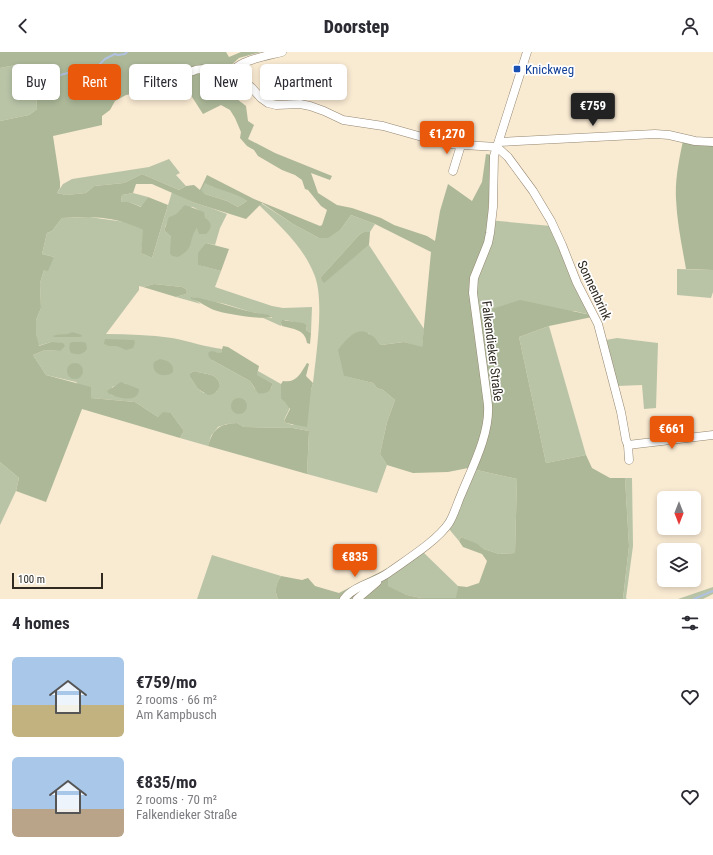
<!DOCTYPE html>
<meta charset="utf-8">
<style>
:root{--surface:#fff;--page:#f7f7f7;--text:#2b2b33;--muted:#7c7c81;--accent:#ea580c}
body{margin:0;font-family:"Roboto Condensed",sans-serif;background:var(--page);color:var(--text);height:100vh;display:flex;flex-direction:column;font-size:15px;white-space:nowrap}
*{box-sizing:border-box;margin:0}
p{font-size:13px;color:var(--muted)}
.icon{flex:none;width:22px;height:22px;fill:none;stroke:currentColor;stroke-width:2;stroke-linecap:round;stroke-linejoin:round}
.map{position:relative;height:547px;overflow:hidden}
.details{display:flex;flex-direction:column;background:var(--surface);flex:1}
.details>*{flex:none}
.hud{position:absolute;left:12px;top:12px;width:400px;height:36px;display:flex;gap:8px}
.needle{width:26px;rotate:180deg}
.controls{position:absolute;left:657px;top:439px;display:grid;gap:8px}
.controls a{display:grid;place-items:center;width:44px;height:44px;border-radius:6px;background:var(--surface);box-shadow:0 2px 6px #0003;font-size:20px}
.scale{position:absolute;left:12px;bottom:10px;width:91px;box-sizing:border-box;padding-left:4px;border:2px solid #302a21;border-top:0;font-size:11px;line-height:14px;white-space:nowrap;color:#302a21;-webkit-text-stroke:3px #fff;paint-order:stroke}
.price{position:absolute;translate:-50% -34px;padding:0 9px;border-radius:4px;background:var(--accent);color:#fff;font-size:13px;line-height:26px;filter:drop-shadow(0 1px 2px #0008)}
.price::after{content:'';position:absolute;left:50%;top:24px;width:12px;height:9px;margin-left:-6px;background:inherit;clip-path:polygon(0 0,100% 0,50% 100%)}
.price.selected{background:#222;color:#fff}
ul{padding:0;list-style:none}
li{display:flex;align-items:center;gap:12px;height:100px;padding:0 12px}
li span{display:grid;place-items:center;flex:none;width:112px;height:80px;border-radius:6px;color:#555}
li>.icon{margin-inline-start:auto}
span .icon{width:48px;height:48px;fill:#fffc;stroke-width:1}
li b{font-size:17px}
h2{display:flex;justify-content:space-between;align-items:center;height:48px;padding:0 12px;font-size:17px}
.tag{padding:0 14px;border-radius:6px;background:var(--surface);box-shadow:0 2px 6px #0003;font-size:14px;line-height:36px}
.tag.selected{background:var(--accent);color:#fff}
header{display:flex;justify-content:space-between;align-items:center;height:52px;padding:0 12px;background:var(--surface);font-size:18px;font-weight:800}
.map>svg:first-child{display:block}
</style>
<header><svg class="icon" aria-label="back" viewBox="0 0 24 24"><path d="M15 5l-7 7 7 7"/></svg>Doorstep<svg class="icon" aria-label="person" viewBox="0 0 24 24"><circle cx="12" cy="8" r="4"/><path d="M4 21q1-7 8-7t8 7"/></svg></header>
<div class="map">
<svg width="713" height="547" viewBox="0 0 713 547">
<rect width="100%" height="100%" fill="#f9ead2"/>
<g fill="#b9c4a7" fill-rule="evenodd">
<path d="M21,12L28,13L36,33L37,57L29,63L0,69V16Z"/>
<path d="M169,107L180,121L176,123L186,134L179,138L142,122L124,131L94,134L86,141L66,143L57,141L63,132L72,127L149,115Z"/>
<path d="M205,130L211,134L235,141L247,149L238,155L227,149L205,142L200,138Z"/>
<path d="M172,140L195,151L211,156L227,162L220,176L215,193L206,191L199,213L221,219L215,235L272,254L283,256L312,255L311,281L306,278L307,273L285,268L281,272V274L261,265L272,266V264L251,260L225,252L191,245L201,252L176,245L186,242L187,240L186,237L182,235L154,232L143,235L139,234V238L106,282C129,282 150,283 172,286C189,289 205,295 222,297L221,302L217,300L212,308L250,329L255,337L270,338L272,335V331L256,323L258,319L281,332V347C295,355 288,357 284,369L286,371L293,373L311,338L313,331C316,303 325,247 314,222C303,194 280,174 259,153L261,151L293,172L319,186L341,177L351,163L375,172L370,180H364L360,182L320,226L324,230L369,193L424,277L422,296L404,290L381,293L368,281L345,324L373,331L377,336L383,338L395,348L387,370L380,402L387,413L377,441L307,422L309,379L293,376L244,375L237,371L227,372L218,375L211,384L208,394L180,386L184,379L171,361L158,365L135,350L91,346L76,330L46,323L33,303L45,298L60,299L51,290L38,294L36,281V268L41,256L40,231L44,218L54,205L42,202L47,181L52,179L62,166L89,165L118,169L125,170L144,178L141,201L152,206ZM193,155L200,159L205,166L192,182L171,185L165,179C164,168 177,165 182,156ZM195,319C205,323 217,320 220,333L216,340L204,341L198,337L190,325V321ZM123,331L126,332L128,346L111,343L112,335Z"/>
<path d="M133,141L148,145L142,155L129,150H121L122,143Z"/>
<path d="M488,168L551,174L591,263L574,259L473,263L471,241Z"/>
<path d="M677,217L713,218V240L711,246L677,243Z"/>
<path d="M549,274L586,403L546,411L519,285Z"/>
<path d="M617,286L658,291L656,356L644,357L642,333L617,334L606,288Z"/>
<path d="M0,410L19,426L16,439L0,473Z"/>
<path d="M468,416L517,427L515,501L499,502L484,497L475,491L461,485L459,489L449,477L423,500L458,534L457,546H421L407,543L387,534L388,525L384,518C404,506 427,494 441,475C454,458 461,436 468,416Z"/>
<path d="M625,426H632L633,494L626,546L627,547H623L629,494Z"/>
<path d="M212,503L281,524C276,531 274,539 278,547H197Z"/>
<path d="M713,535V542L703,547H678Z"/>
</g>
<g fill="#acb898" fill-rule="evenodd">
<path d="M0,0H226L229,5L241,0H261L239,6L228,16L237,28L228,40L246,54L248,69L254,73L248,87L275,101L332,124L330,128L311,121L318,141L337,153L352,156L381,166L394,173L427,184L435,189L440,159L448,132L472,149L482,130L486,102L492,103L487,180L482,201L471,225L473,263L520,248L591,263L592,265L549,274L519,285L546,411L586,403L592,416L610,426H625L629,494L623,547H278C274,539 276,531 281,524L302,528L308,526L315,534L339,541L384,518L388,525V534L407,543L421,546H456L458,534L467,535L479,531L487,509L482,502L463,495L459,489L461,485L476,491L484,497L499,502L515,501L517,427L468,416L448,420L413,421L387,413L380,402L387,370L395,348L383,338L377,336L373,331L344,324L338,298C345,289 357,273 369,282C374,284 377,289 381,293L404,290L422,295L431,200L375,172L351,163L341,177L328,186H319L293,172L262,151L246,167L195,151L152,132H136L133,141L122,143L121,150H129L141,155L148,145L168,153L152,206L141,201L143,178C138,176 132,173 126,171C107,164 82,165 62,166L52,179L47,181L42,202L54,205L48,219L44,218L40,231L41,256L36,268V281L39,294L51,290L63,291L65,294L60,299L45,298L33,303L46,323L91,335V346L135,350L158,365L163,360L171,361L184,379L180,386L82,357L46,450L16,439L19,426L0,410V69L29,63L37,57L36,34L28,14L21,12L0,16ZM183,31L203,62L221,53L230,58L235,66L241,80L240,86L247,94L254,98L258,104L282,118L295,123L302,128L305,137L308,138L321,154L327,158L322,173L320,174L254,147L207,123L200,138L194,133L186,134L179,138L142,122L124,131L94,134L86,141L66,143L57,141L60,136V130L53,84L102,73V64L110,58L115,49L126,43L145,40L161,42L162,32ZM205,131C219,139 233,139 247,149L238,155L227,149L205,142L201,138Z"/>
<path d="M683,89L713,92V218L686,217C682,194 677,171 676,147C675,128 679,107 683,89Z"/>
<path d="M185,153L204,160L205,166C213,171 212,176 206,182H199L197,176C187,190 196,195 178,205L172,204L170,201L171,185L165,179V176L169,165C178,163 179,158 185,153Z"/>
<path d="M364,180H370L369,193L324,231L320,226L360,182Z"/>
<path d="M206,191L229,197L221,219L198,213V201Z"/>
<path d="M154,232L182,235L186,237L187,240L186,242L176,245L143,235Z"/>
<path d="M191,245C211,247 233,256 252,260C259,262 267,261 273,265C262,268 225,262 214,258C206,255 200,249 191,247Z"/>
<path d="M282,268L303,271L307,273L306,278L311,281L310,292L307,291C305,277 293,277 282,274L281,272Z"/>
<path d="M72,280L82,283L81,285H54L53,284C59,281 66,284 72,280Z"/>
<path d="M105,287L134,288L135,291L133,296L126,298L117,294H109L104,292Z"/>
<path d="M72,290H83L86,291L87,297C83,303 78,303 71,301C69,298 69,295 70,291Z"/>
<path d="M223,294L228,295L259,314L257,323L272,331C273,339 265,343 258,341L250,329L212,308L209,305L208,301L211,299L221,301Z"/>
<path d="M160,307C168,309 174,311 173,320C165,327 150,322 154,310Z"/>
<path d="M307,311L309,312L306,324L313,331L311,338L307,375L286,371L284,369L290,357L285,350L281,347V332L283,329C297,331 300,322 307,311Z"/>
<circle cx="75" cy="319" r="8"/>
<path d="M195,319C205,323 217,320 220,333C218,339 214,343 208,343L198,337L190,325V321Z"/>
<path d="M121,330L139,337C139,352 116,346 108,341L107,339Z"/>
<circle cx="239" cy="354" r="8"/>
<path d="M237,371L244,375L293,376L309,379L307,422L208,394C213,377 219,372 237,371Z"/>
</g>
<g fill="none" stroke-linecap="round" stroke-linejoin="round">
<g stroke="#b0c2e0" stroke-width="2">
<path d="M39,36L46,35L54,31L60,23L99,13L105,7L115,2L118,3L125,2L127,0"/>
<path d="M694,547L713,539"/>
</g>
<defs>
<g id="minor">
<path d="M193,19C204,13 219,24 230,19C235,17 240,12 246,10C258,5 270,3 282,0"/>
<path d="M231,19L251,35L261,46L268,51L276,53L300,52L310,54L324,59L343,68L383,74L447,92L497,95"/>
<path d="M499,90L655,82L669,83L695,89L713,90"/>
<path d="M497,95L508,105L533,139L551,169L562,193L577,231L598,272L621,360L626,388L628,393L629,408"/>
<path d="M453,119L461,93"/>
<path d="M628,393L713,383"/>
<path d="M344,547C355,533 374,531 388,521C406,508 437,489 449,471C454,463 457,452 461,443C472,416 490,382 488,353L476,263L473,241L474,226L488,191L490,181L493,155L494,104L527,0"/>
<path d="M357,547L377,530"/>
</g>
</defs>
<use href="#minor" stroke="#948670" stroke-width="9"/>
<use href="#minor" stroke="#fff" stroke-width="8"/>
</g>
<rect fill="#1a4fb4" stroke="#fff" stroke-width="1.5" x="513" y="13" width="8" height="8" rx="2"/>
<g text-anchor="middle" stroke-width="3.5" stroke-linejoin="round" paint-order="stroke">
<g font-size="13" fill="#164399" stroke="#fff" text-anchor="start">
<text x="525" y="22">Knickweg</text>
</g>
<g font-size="13" fill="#302a21" stroke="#fff">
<text transform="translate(595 238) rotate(65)" y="5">Sonnenbrink</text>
<text transform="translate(493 299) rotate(83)" y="5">Falkendieker Straße</text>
</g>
</g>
</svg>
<div class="controls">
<a><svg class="needle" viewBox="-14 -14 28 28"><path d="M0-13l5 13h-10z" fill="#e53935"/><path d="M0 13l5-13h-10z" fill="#7c7c81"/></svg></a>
<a><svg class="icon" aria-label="layers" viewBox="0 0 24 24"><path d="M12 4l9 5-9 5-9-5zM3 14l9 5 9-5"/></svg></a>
</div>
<div class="scale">100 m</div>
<b class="price selected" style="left:593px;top:75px">€759</b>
<b class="price" style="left:447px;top:103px">€1,270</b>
<b class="price" style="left:672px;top:398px">€661</b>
<b class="price" style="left:355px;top:526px">€835</b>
<div class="hud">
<a class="tag">Buy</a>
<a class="tag selected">Rent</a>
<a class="tag">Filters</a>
<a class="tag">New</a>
<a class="tag">Apartment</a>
</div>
</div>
<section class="details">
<h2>4 homes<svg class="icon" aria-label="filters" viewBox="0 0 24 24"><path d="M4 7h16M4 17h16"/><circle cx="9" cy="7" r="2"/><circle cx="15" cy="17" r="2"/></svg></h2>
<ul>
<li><span style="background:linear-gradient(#a9c7e8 60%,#c2b280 0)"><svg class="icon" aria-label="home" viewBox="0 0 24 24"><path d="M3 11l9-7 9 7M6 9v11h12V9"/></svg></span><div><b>€759/mo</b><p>2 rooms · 66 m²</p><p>Am Kampbusch</p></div><svg class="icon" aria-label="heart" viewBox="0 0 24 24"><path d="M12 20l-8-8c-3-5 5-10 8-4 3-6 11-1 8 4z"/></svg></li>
<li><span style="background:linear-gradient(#a9c7e8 65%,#b9a48a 0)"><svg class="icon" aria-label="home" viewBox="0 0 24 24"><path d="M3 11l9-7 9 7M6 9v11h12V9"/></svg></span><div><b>€835/mo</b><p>2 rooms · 70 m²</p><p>Falkendieker Straße</p></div><svg class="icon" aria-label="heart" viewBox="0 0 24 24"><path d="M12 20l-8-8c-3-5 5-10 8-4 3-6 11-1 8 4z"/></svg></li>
</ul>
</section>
